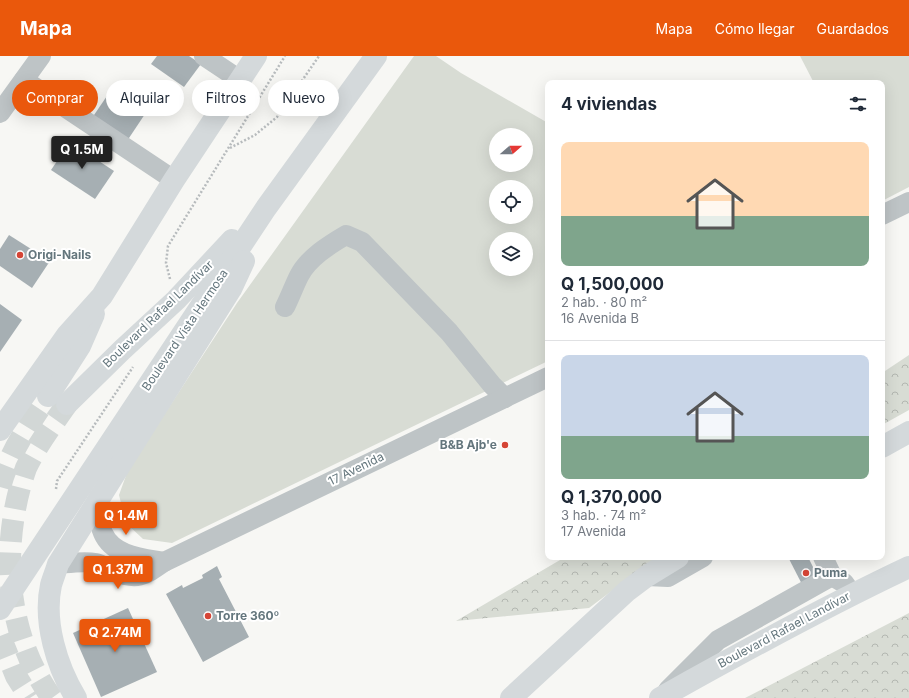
<!DOCTYPE html>
<html lang="es">
<meta charset="utf-8">
<style>
:root{--surface:#fff;--page:#f2f2f3;--text:#1f2937;--muted:#747a83;--line:#e0e1e3;--accent:#ea580c}
body{margin:0;font-family:Inter,sans-serif;background:var(--page);color:var(--text);height:100vh;display:flex;flex-direction:column;font-size:15px;white-space:nowrap}
*{box-sizing:border-box;margin:0}
p{font-size:13px;color:var(--muted)}
.icon{flex:none;width:22px;height:22px;fill:none;stroke:currentColor;stroke-width:2;stroke-linecap:round;stroke-linejoin:round}
.map{position:relative;flex:1;overflow:hidden}
.side{position:absolute;left:545px;top:24px;width:340px;height:480px;display:flex;flex-direction:column;background:var(--surface);border-radius:8px;box-shadow:0 4px 16px #0002}
.side>*{flex:none}
.hud{position:absolute;left:12px;top:24px;width:380px;height:36px;display:flex;gap:8px}
.needle{width:26px;rotate:70deg}
.controls{position:absolute;left:489px;top:72px;display:grid;gap:8px}
.controls a{display:grid;place-items:center;width:44px;height:44px;border-radius:50%;background:var(--surface);box-shadow:0 4px 16px #0002;font-size:20px}
.price{position:absolute;translate:-50% -34px;padding:0 9px;border-radius:4px;background:var(--accent);color:#fff;font-size:13px;line-height:26px;filter:drop-shadow(0 1px 2px #0008)}
.price::after{content:'';position:absolute;left:50%;top:24px;width:12px;height:9px;margin-left:-6px;background:inherit;clip-path:polygon(0 0,100% 0,50% 100%)}
.price.current{background:#222;color:#fff}
ul{padding:0;list-style:none}
li{display:grid;align-content:center;gap:8px;height:212px;padding:0 16px}
li+li{border-top:1px solid var(--line)}
li span{display:grid;place-items:center;height:124px;border-radius:8px;color:#555}
li>.icon{margin-inline-start:auto}
span .icon{width:72px;height:72px;fill:#fffc;stroke-width:1}
li b{font-size:17px}
h2{display:flex;justify-content:space-between;align-items:center;height:48px;padding:0 16px;font-size:17px}
.tag{padding:0 14px;border-radius:18px;background:var(--surface);box-shadow:0 4px 16px #0002;font-size:14px;line-height:36px}
.tag.current{background:var(--accent);color:#fff}
header{display:flex;align-items:center;gap:24px;box-sizing:border-box;height:56px;padding:0 20px;background:var(--accent);color:#fff}
header strong{font-size:19px}
nav{display:flex;gap:22px;margin-inline-start:auto;font-size:14px}
.map>svg:first-child{display:block}
</style>
<header>
<strong>Mapa</strong>
<nav><a>Mapa</a><a>Cómo llegar</a><a>Guardados</a></nav>
</header>
<div class="map">
<svg width="909" height="642" viewBox="0 0 909 642">
<defs>
<pattern id="forest-crowns" width="20" height="18" patternUnits="userSpaceOnUse"><rect width="20" height="18" fill="#d8dcd4"/><path d="M2 6a3 3 0 1 1 6 0M12 15a3 3 0 1 1 6 0" fill="none" stroke="#b3b7b1"/></pattern>
</defs>
<rect width="100%" height="100%" fill="#f7f7f4"/>
<g fill="url(#forest-crowns)">
<path d="M909,299V354L882,369V317Z"/>
<path d="M564,501H657L589,552L456,565L560,504Z"/>
<path d="M909,557V642H745Z"/>
</g>
<g fill="#d8dcd4" fill-rule="evenodd">
<path d="M414,0H436L461,17L548,67V305L172,487L143,483L126,467L119,439L128,414L237,247ZM496,79H526V109H496ZM496,131H526V161H496ZM496,183H526V213H496Z"/>
<path d="M800,0H909V131L882,145V27H814Z"/>
</g>
<g fill="#a6afb3">
<path d="M157,0H189L201,8L184,31L151,8Z"/>
<path d="M111,34L145,58L127,85L92,62Z"/>
<path d="M70,86L114,115L95,143L51,114Z"/>
<path d="M9,179L50,205L32,232L0,210V193Z"/>
<path d="M0,248L22,264L0,296Z"/>
<path d="M788,501H808L824,533L808,540Z"/>
<path d="M217,510L222,521L219,523L249,581L203,606L166,538L182,529L183,532L203,522L202,519Z"/>
<path d="M128,552L157,616L101,641L73,577Z"/>
</g>
<g fill="none" stroke-linecap="round" stroke-linejoin="round">
<g stroke="#d2d7d6" stroke-width="22" stroke-dasharray="22 11" stroke-linecap="butt">
<path d="M0,431C10,395 28,370 48,340"/>
<path d="M0,580L16,620L30,642"/>
<path d="M52,642C4,577 0,486 26,412C37,389 53,368 67,348"/>
</g>
<g stroke="#b7bbbd" stroke-width="2.5" stroke-dasharray="2 2" stroke-linecap="butt">
<path d="M230,92L255,79L277,61L319,0"/>
<path d="M170,223L166,207L168,190L285,0"/>
<path d="M56,433L57,425L133,311"/>
</g>
<g stroke="#bec4c6" stroke-width="20">
<path d="M204,0L240,24"/>
<path d="M24,24L174,124"/>
<path d="M0,57L41,0"/>
<path d="M882,159L909,146"/>
<path d="M285,251C290,241 294,230 299,220C308,202 329,189 346,179L362,186L449,276L492,329L505,342"/>
<path d="M98,443C99,454 98,467 103,477C113,500 142,502 164,506"/>
<path d="M823,501L832,520L844,527L852,538"/>
<path d="M58,508C70,507 84,505 96,507C101,508 107,512 113,515C137,525 144,520 164,506L548,321"/>
<path d="M647,520L668,521L703,501"/>
<path d="M668,634L718,584L832,520"/>
</g>
<g stroke="#d4d9db" stroke-width="22">
<path d="M48,340L80,290L94,258"/>
<path d="M67,348L122,294L176,244L232,184"/>
<path d="M0,374L67,279L102,240L174,124L256,0"/>
<path d="M882,391L909,376"/>
<path d="M0,553L266,152L376,0"/>
<path d="M76,642C57,611 43,566 51,529C53,522 56,515 58,508L231,233L244,205"/>
<path d="M511,642L627,535L647,520L678,501"/>
<path d="M660,642C742,596 824,551 909,511"/>
</g>
</g>
<g fill="#d54536" stroke="#fff" stroke-width="1.5">
<circle cx="20" cy="199" r="4"/>
<circle cx="505" cy="389" r="4"/>
<circle cx="806" cy="517" r="4"/>
<circle cx="208" cy="560" r="4"/>
</g>
<g text-anchor="middle" stroke-width="4" stroke-linejoin="round" paint-order="stroke">
<g font-size="12" font-weight="bold" fill="#64767d" stroke="#fff" text-anchor="start">
<text x="28" y="203">Origi-Nails</text>
<text x="497" y="393" text-anchor="end">B&amp;B Ajb'e</text>
<text x="814" y="521">Puma</text>
<text x="216" y="564">Torre 360º</text>
</g>
<g font-size="12" fill="#64767d" stroke="#fff">
<text transform="translate(158 258) rotate(-44)" y="4">Boulevard Rafael Landívar</text>
<text transform="translate(185 274) rotate(-56)" y="4">Boulevard Vista Hermosa</text>
<text transform="translate(356 413) rotate(-26)" y="4">17 Avenida</text>
<text transform="translate(784 574) rotate(-28)" y="4">Boulevard Rafael Landívar</text>
</g>
</g>
</svg>
<div class="controls">
<a><svg class="needle" viewBox="-14 -14 28 28"><path d="M0-13l5 13h-10z" fill="#e53935"/><path d="M0 13l5-13h-10z" fill="#747a83"/></svg></a>
<a><svg class="icon" aria-label="locate" viewBox="0 0 24 24"><circle cx="12" cy="12" r="6"/><path d="M12 2v4M12 18v4M2 12h4M18 12h4"/></svg></a>
<a><svg class="icon" aria-label="layers" viewBox="0 0 24 24"><path d="M12 4l9 5-9 5-9-5zM3 14l9 5 9-5"/></svg></a>
</div>
<b class="price current" style="left:82px;top:114px">Q 1.5M</b>
<b class="price" style="left:126px;top:480px">Q 1.4M</b>
<b class="price" style="left:118px;top:534px">Q 1.37M</b>
<b class="price" style="left:115px;top:597px">Q 2.74M</b>
<div class="hud">
<a class="tag current">Comprar</a>
<a class="tag">Alquilar</a>
<a class="tag">Filtros</a>
<a class="tag">Nuevo</a>
</div>
<section class="side">
<h2>4 viviendas<svg class="icon" aria-label="filters" viewBox="0 0 24 24"><path d="M4 7h16M4 17h16"/><circle cx="9" cy="7" r="2"/><circle cx="15" cy="17" r="2"/></svg></h2>
<ul>
<li><span style="background:linear-gradient(#ffd9b3 60%,#7fa58c 0)"><svg class="icon" aria-label="home" viewBox="0 0 24 24"><path d="M3 11l9-7 9 7M6 9v11h12V9"/></svg></span><div><b>Q 1,500,000</b><p>2 hab. · 80 m²</p><p>16 Avenida B</p></div></li>
<li><span style="background:linear-gradient(#c9d6e8 65%,#7fa58c 0)"><svg class="icon" aria-label="home" viewBox="0 0 24 24"><path d="M3 11l9-7 9 7M6 9v11h12V9"/></svg></span><div><b>Q 1,370,000</b><p>3 hab. · 74 m²</p><p>17 Avenida</p></div></li>
</ul>
</section>
</div>
